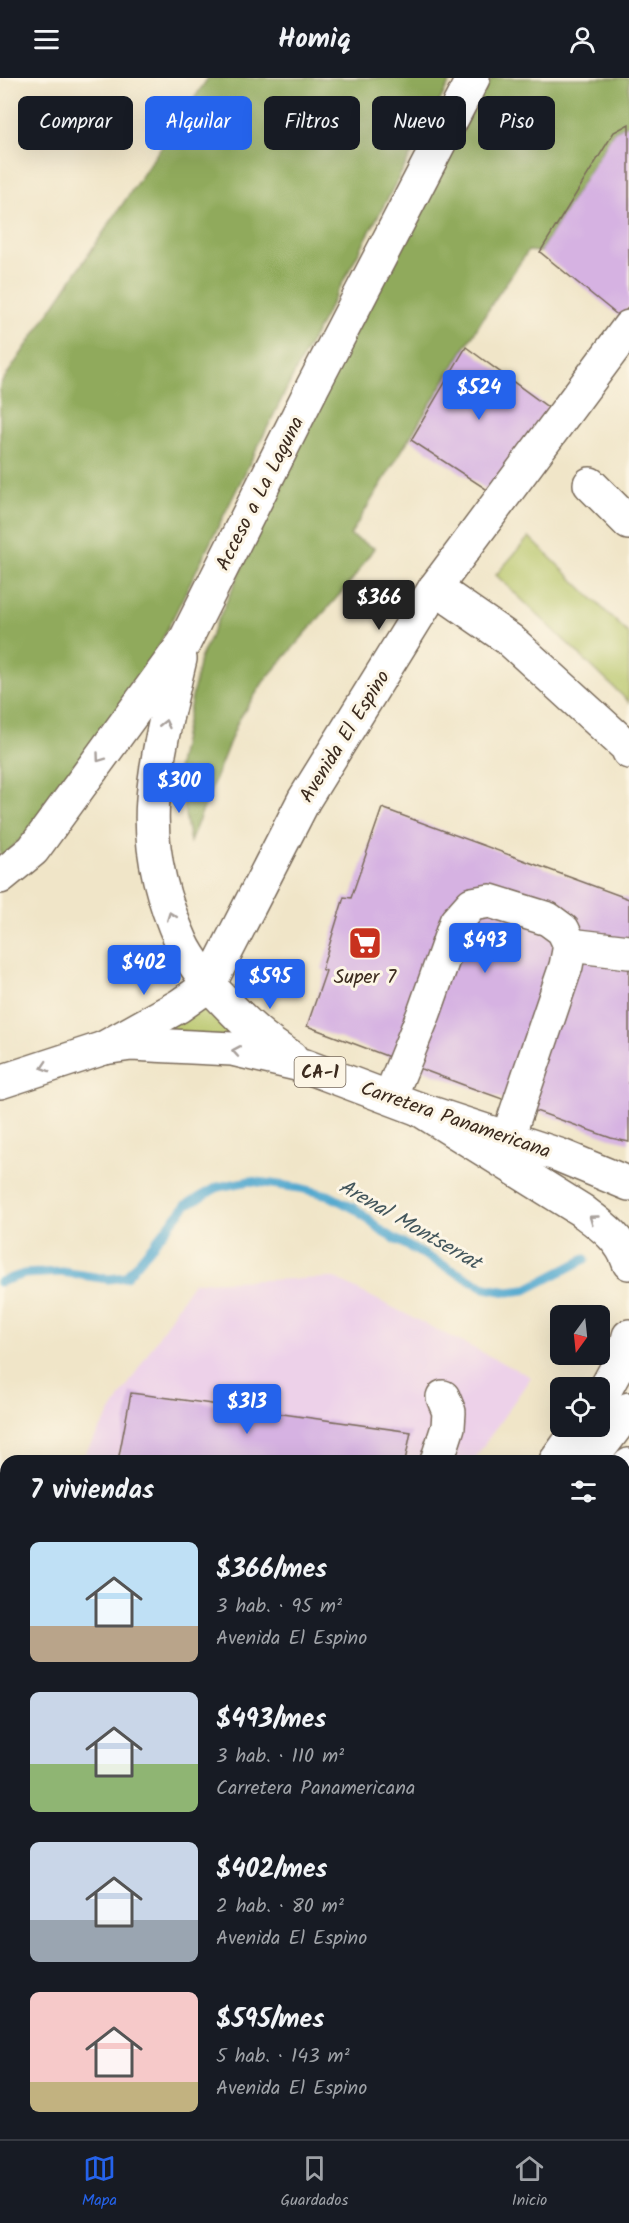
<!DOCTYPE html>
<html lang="es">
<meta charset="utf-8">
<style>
:root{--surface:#171b24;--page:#20242c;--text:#f1f3f6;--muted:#9ea1a6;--line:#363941;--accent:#2563eb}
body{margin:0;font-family:Kalam,sans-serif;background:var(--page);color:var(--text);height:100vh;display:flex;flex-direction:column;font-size:22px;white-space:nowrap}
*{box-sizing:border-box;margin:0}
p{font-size:20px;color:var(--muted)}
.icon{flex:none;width:33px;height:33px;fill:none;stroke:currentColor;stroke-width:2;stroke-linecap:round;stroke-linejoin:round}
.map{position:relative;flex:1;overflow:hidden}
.details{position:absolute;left:0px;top:1377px;width:630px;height:684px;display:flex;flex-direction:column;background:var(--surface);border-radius:18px 18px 0 0;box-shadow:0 6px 24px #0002}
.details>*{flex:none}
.guide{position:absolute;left:18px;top:18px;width:594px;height:54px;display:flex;gap:12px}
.needle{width:39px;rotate:195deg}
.controls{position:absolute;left:550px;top:1227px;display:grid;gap:12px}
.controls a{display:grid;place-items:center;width:60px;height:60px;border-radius:9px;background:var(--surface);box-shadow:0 6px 24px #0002;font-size:30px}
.price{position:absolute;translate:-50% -51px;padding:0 14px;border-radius:6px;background:var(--accent);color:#fff;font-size:20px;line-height:39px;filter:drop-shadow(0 2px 3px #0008)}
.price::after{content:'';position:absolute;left:50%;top:36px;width:18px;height:14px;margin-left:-9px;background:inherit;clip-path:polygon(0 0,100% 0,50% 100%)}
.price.current{background:#222;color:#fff}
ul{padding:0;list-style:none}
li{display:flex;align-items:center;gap:18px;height:150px;padding:0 30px}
li span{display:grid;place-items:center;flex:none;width:168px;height:120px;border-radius:9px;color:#555}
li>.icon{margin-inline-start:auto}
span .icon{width:72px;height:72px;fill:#fffc;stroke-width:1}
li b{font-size:26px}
h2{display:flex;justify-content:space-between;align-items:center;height:72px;padding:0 30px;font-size:26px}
.tag{padding:0 21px;border-radius:9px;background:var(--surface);box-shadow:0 6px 24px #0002;font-size:21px;line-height:54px}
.tag.current{background:var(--accent);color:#fff}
header{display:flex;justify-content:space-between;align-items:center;height:78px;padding:0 30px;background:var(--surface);font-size:27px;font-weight:700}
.tab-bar{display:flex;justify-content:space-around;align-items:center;height:84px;border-top:2px solid var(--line);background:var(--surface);font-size:16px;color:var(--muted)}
.tab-bar a{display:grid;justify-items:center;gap:3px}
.tab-bar .current{color:var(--accent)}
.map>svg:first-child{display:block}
</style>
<header><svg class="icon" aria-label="menu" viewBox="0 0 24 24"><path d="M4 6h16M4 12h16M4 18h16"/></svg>Homiq<svg class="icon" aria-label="person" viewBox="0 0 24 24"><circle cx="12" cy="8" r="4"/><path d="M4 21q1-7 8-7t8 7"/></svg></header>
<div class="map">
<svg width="629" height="2061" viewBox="0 0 629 2061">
<rect width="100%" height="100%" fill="#fcf5e5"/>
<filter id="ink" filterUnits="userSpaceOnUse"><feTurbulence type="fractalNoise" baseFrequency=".0167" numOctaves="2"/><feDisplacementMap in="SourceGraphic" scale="12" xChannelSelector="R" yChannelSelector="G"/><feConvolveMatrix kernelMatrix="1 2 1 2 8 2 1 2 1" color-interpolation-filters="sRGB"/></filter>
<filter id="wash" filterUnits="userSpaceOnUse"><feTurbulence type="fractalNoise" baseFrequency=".008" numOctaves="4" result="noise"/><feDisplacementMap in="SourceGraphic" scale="24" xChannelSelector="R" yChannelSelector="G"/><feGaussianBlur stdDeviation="1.35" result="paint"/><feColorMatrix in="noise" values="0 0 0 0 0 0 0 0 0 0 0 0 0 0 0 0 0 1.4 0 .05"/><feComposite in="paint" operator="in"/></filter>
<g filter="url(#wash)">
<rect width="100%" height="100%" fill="#f0e5c8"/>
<g fill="#edd1e9">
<path d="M334,1200L531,1299L473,1383H80L193,1204Z"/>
<path d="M629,1949V2037L624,2013V1950Z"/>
</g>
<g fill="#b6c568" stroke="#787843" stroke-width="1.5">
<path d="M529,459L629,556V624L496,497Z"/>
<path d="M192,912L251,962L138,951Z"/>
</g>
<g fill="#90aa5c" stroke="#666a3d" stroke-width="1.5">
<path d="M208,0H452L298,288L138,610L35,748L0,781V307Z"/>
<path d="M492,0H629V46L614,54L540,174L528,173L493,224L350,457L374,470L353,501L264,603L238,643L190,764L177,692L200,581L318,325L451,68Z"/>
</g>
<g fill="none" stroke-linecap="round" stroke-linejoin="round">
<path stroke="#52a9cf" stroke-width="9" d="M0,1204L24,1196L62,1194L108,1201L126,1199L186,1127L218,1109L250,1103L300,1110L328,1117L357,1132L384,1155L485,1210L508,1214L525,1212L585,1181"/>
</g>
<g id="blocks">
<g fill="#d6b2e2">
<path d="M629,46V228L621,240L540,174L614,54Z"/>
<path d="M466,269L549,330L489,413L411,362Z"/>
<path d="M382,730L629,821V1064L611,1060L469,1009L307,948L326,893L322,891L344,819L351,820Z"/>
<path d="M131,1315L169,1320L411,1354L405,1383H118Z"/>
<path d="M624,1550L629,1554V1684L624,1680Z"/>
<path d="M576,2055H620L622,2061H577Z"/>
</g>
</g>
</g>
<g filter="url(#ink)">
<use href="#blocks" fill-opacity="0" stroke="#7a6b5a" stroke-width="1.5"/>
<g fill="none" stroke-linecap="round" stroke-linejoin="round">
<defs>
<g id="minor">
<path d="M590,406L629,445"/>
<path d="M435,510L510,562L627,669L629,674"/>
<path d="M180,581C169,628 157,674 153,721C149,770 162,821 182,865C188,879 200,893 209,907"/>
<path d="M0,799L33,772L184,565L313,308L473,0"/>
<path d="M570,867L629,874"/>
<path d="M390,1019L424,935L456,844L472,826L490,823L548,841L563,852L570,867L566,888L508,1059"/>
<path d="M437,1383L448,1349L449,1334L443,1319"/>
<path d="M624,1470L629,1472"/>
<path d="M624,1852L629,1850"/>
<path d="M624,1904L629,1902"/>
<path d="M0,2030L6,2028"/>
<path d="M333,2055L334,2061"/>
</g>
<g id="major">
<path d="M209,907C234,933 259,961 291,979"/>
<path d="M104,970L179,928L209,907L304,722L435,510L629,249"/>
<path d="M0,1004L104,970L131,966L232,971L305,988L419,1031L559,1077L629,1106"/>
<path d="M624,1809L629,1808"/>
<path d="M0,1954L6,1953"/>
</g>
<g id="highway">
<path d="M419,1031L581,1132C601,1147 621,1160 629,1185"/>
<path d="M600,1321L624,1277L629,1258"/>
<path d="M556,1383L581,1348"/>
<path d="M590,1383L629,1331"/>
<path d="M624,1393L629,1387"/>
<path d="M0,2009L6,2011"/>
</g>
</defs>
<use href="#minor" stroke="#7a6b5a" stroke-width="36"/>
<use href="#major" stroke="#7a6b5a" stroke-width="36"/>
<use href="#highway" stroke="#7a6b5a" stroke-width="36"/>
<use href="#minor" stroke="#fff" stroke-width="33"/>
<use href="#major" stroke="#fff" stroke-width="33"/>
<use href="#highway" stroke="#fff" stroke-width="33"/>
</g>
<defs><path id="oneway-chevron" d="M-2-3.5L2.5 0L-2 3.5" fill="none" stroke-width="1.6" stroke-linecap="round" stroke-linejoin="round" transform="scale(1.5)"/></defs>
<g stroke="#a79f9a">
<use href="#oneway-chevron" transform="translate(165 646) rotate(-77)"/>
<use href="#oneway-chevron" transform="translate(100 680) rotate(126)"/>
<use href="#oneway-chevron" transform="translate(171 838) rotate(-111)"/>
<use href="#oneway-chevron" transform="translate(236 973) rotate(-170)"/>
<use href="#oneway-chevron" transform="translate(45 989) rotate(162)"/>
<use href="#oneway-chevron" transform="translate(593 1141) rotate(-144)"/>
</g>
</g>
<defs>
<symbol id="supermarket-square" viewBox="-11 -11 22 22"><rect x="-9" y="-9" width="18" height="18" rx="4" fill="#c8321e" stroke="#fcf5e5"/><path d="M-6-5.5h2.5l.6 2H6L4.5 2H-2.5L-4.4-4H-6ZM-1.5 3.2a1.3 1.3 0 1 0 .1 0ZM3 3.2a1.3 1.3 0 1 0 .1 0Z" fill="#fff"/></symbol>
</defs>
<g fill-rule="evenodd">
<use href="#supermarket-square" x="346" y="846" width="38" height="38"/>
</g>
<g text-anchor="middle" stroke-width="6" stroke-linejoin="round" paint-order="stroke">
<rect fill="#fcf5e5" stroke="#75675a" stroke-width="1.5" x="294.5" y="979" width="51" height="30" rx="4.5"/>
<g font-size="18" font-weight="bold" fill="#3b2a1e">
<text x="320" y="1000">CA-1</text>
</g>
<g font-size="20" fill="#3b2a1e" stroke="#fcf5e5">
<text transform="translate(259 415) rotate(-63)" y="7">Acceso a La Laguna</text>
<text transform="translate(344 658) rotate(-58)" y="7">Avenida El Espino</text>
<text transform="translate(456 1041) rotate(19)" y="7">Carretera Panamericana</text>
</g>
<g font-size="20" fill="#3b2a1e" stroke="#fcf5e5">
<text x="365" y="905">Super 7</text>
</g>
<g font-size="21" font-style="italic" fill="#43565c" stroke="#fcf5e5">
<text transform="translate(410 1146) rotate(30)" y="7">Arenal Montserrat</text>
</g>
</g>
</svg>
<div class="controls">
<a><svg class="needle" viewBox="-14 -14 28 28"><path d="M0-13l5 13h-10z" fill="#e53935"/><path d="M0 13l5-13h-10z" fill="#9ea1a6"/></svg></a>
<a><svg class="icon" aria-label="locate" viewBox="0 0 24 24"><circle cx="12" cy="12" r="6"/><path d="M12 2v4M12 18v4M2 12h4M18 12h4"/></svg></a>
</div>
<b class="price" style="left:479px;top:343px">$524</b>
<b class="price current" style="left:379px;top:553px">$366</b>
<b class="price" style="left:179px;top:736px">$300</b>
<b class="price" style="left:485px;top:896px">$493</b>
<b class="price" style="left:144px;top:918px">$402</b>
<b class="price" style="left:270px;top:932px">$595</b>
<b class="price" style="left:247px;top:1357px">$313</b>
<div class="guide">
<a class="tag">Comprar</a>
<a class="tag current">Alquilar</a>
<a class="tag">Filtros</a>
<a class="tag">Nuevo</a>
<a class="tag">Piso</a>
</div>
<section class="details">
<h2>7 viviendas<svg class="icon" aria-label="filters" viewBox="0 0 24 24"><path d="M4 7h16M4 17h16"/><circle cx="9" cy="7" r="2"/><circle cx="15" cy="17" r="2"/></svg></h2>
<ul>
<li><span style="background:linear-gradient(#bfe0f5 70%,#b9a48a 0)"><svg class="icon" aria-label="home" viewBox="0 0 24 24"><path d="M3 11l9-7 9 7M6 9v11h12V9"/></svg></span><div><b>$366/mes</b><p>3 hab. · 95 m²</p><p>Avenida El Espino</p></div></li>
<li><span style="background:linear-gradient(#c9d6e8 60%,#8fb573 0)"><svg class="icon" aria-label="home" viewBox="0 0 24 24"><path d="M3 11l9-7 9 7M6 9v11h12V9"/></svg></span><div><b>$493/mes</b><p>3 hab. · 110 m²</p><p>Carretera Panamericana</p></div></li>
<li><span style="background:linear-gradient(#c9d6e8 65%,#9aa5b1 0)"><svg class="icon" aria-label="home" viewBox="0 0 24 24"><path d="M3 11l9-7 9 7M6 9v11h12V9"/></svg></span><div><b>$402/mes</b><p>2 hab. · 80 m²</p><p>Avenida El Espino</p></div></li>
<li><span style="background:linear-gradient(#f6c9c9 75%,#c2b280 0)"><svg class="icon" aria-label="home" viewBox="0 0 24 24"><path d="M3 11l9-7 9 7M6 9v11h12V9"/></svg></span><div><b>$595/mes</b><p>5 hab. · 143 m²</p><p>Avenida El Espino</p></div></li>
</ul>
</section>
</div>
<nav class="tab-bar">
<a class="current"><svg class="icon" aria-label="map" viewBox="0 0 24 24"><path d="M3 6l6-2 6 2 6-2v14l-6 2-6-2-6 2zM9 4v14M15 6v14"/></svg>Mapa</a>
<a><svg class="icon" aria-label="saved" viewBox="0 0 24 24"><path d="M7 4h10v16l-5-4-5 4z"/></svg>Guardados</a>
<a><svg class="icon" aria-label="home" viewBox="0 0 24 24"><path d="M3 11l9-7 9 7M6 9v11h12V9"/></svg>Inicio</a>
</nav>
